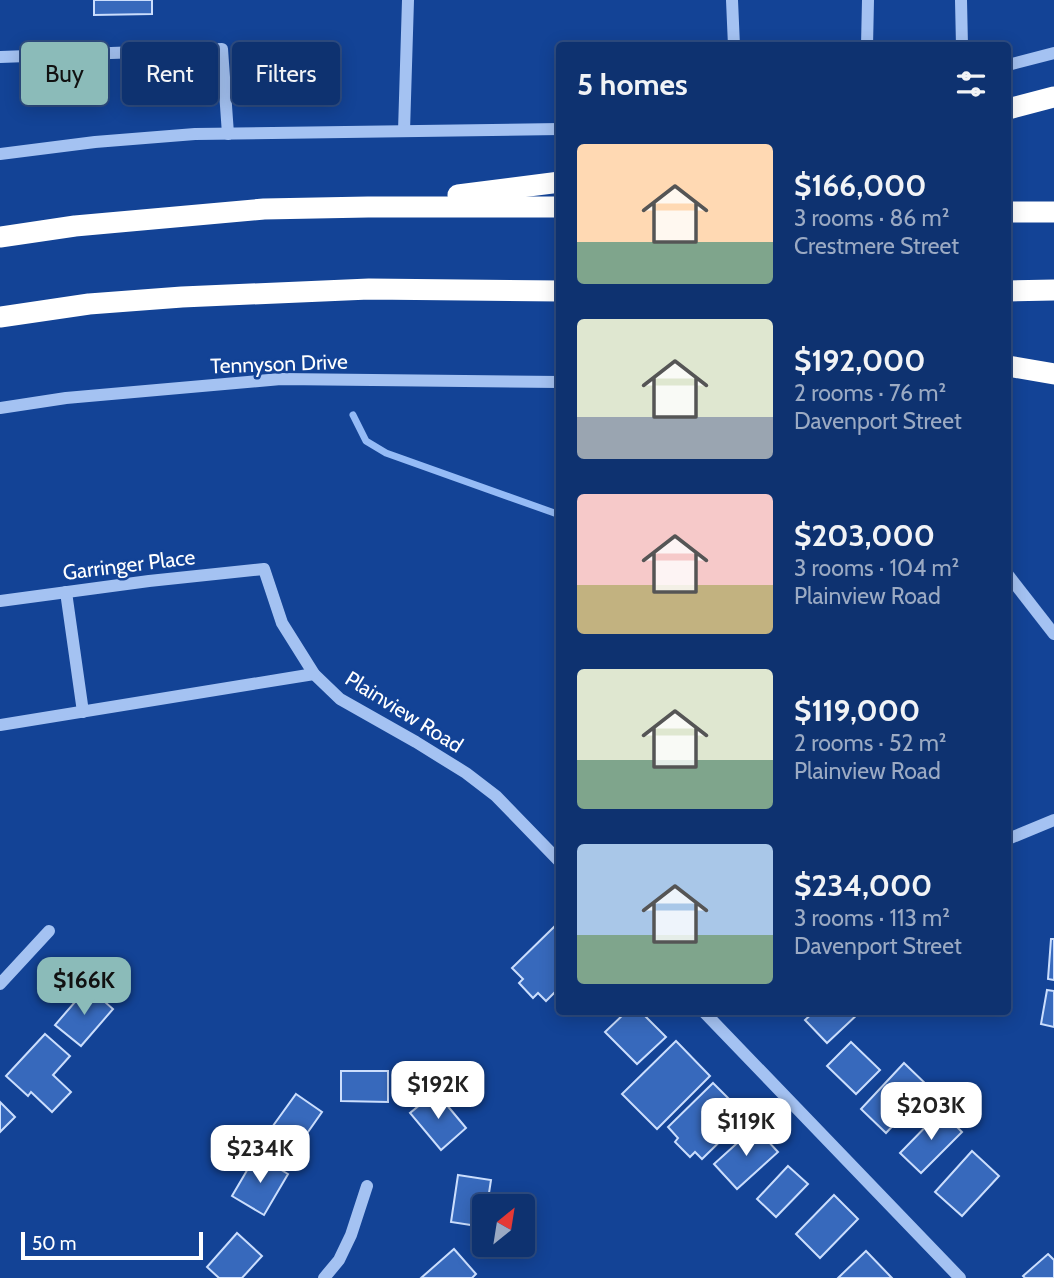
<!DOCTYPE html>
<meta charset="utf-8">
<style>
:root{--surface:#0e3270;--page:#1c3e78;--text:#f1f3f6;--muted:#9baac3;--line:#2e4d83;--accent:#8bbbb9}
body{margin:0;font-family:Cabin,sans-serif;background:var(--page);color:var(--text);height:100vh;display:flex;flex-direction:column;font-size:26px;white-space:nowrap}
*{box-sizing:border-box;margin:0}
p{font-size:23px;color:var(--muted)}
.icon{flex:none;width:38px;height:38px;fill:none;stroke:currentColor;stroke-width:2;stroke-linecap:round;stroke-linejoin:round}
.map{position:relative;flex:1;overflow:hidden}
.sheet{position:absolute;left:556px;top:42px;width:455px;height:973px;display:flex;flex-direction:column;background:var(--surface);border-radius:7px;box-shadow:0 4px 18px #0003,0 0 0 2px var(--line)}
.sheet>*{flex:none}
.top-card{position:absolute;left:21px;top:42px;width:430px;height:63px;display:flex;gap:14px}
.needle{width:46px;rotate:30deg}
.buttons{position:absolute;left:472px;top:1194px;display:grid;gap:14px}
.buttons a{display:grid;place-items:center;width:63px;height:63px;border-radius:7px;background:var(--surface);box-shadow:0 4px 18px #0003,0 0 0 2px var(--line);font-size:35px}
.scale{position:absolute;left:21px;bottom:18px;width:182px;box-sizing:border-box;padding-left:7px;border:4px solid #fff;border-top:0;font-size:19px;line-height:24px;white-space:nowrap;color:#fff;-webkit-text-stroke:5px #134396;paint-order:stroke}
.price{position:absolute;translate:-50% -60px;padding:0 16px;border-radius:14px;background:#fff;color:#222;font-size:23px;line-height:46px;filter:drop-shadow(0 2px 4px #0008)}
.price::after{content:'';position:absolute;left:50%;top:42px;width:21px;height:16px;margin-left:-10px;background:inherit;clip-path:polygon(0 0,100% 0,50% 100%)}
.price.active{background:var(--accent);color:#111}
ul{padding:0;list-style:none}
li{display:flex;align-items:center;gap:21px;height:175px;padding:0 21px}
li span{display:grid;place-items:center;flex:none;width:196px;height:140px;border-radius:7px;color:#555}
li>.icon{margin-inline-start:auto}
span .icon{width:84px;height:84px;fill:#fffc;stroke-width:1}
li b{font-size:30px}
h2{display:flex;justify-content:space-between;align-items:center;height:84px;padding:0 21px;font-size:30px}
.chip{padding:0 24px;border-radius:7px;background:var(--surface);box-shadow:0 4px 18px #0003,0 0 0 2px var(--line);font-size:24px;line-height:63px}
.chip.active{background:var(--accent);color:#111}
.map>svg:first-child{display:block}
</style>
<div class="map">
<svg width="1054" height="1278" viewBox="0 0 1054 1278">
<rect width="100%" height="100%" fill="#134396"/>
<g fill="none" stroke-linecap="round" stroke-linejoin="round">
<path stroke="#95bbf6" stroke-width="7" d="M353,415L366,441L386,453L560,515"/>
</g>
<g fill="#3769bc" stroke="#cbdefd" stroke-width="2">
<path d="M94,0H152V14L94,15Z"/>
<path d="M555,926L560,931V987L546,1001L538,993L533,998L519,983L523,979L512,968Z"/>
<path d="M1051,939H1054V980L1048,979Z"/>
<path d="M88,987L113,1009L81,1046L55,1025Z"/>
<path d="M1047,990L1054,991V1027L1041,1024Z"/>
<path d="M626,1012H641L666,1037L637,1064L605,1032Z"/>
<path d="M814,1012H860L827,1043L805,1020Z"/>
<path d="M45,1034L70,1056L53,1075L71,1092L52,1112L31,1092L28,1096L6,1076Z"/>
<path d="M676,1041L710,1076L657,1129L622,1094Z"/>
<path d="M851,1042L880,1070L856,1094L827,1066Z"/>
<path d="M904,1063L929,1087L886,1133L861,1109Z"/>
<path d="M341,1071H388V1102L341,1101Z"/>
<path d="M713,1083L746,1116L702,1159L695,1152L690,1157L675,1142L678,1138L668,1127Z"/>
<path d="M436,1092L466,1128L441,1150L410,1113Z"/>
<path d="M296,1094L322,1112L296,1149L270,1130Z"/>
<path d="M0,1102L15,1117L0,1132Z"/>
<path d="M941,1111L962,1132L921,1173L900,1153Z"/>
<path d="M755,1127L778,1152L737,1189L714,1164Z"/>
<path d="M972,1151L999,1176L962,1216L935,1192Z"/>
<path d="M256,1155L288,1174L264,1215L232,1196Z"/>
<path d="M788,1166L808,1184L776,1217L757,1199Z"/>
<path d="M458,1175L491,1180L487,1206H485L484,1227L451,1222Z"/>
<path d="M834,1195L858,1219L820,1258L796,1234Z"/>
<path d="M237,1233L262,1256L242,1278H219L207,1267Z"/>
<path d="M454,1249L476,1274L472,1278H421Z"/>
<path d="M866,1251L892,1278H838Z"/>
<path d="M1048,1254L1054,1260V1278H1025L1023,1276Z"/>
</g>
<g fill="none" stroke-linecap="round" stroke-linejoin="round">
<g stroke="#a4c2f2" stroke-width="12">
<path d="M732,0L734,46"/>
<path d="M961,0L962,46"/>
<path d="M867,46L868,0"/>
<path d="M0,57L222,49L228,134"/>
<path d="M1008,65L1054,53"/>
<path d="M404,131L408,0"/>
<path d="M0,154L95,142L195,134L560,129"/>
<path d="M0,408L66,398L281,379L560,382"/>
<path d="M1008,575L1054,634"/>
<path d="M66,592L83,712"/>
<path d="M0,601L149,581L264,569L282,623L314,674L340,699L416,742L466,773L496,796L560,862"/>
<path d="M0,725L314,674"/>
<path d="M1008,839L1054,820"/>
<path d="M0,984L49,931"/>
<path d="M704,1012L960,1278"/>
<path d="M324,1278L339,1260L351,1235L367,1186"/>
</g>
<g stroke="#fff" stroke-width="21">
<path d="M1008,109L1054,97"/>
<path d="M458,195L560,182"/>
<path d="M1008,212H1054"/>
<path d="M0,237L75,226L264,209L368,207H560"/>
<path d="M1008,291L1054,290"/>
<path d="M0,317L89,304L182,297L369,289L560,291"/>
<path d="M1008,366L1054,374"/>
</g>
</g>
<g text-anchor="middle" stroke-width="5" stroke-linejoin="round" paint-order="stroke">
<g font-size="21" fill="#fff" stroke="#134396">
<text transform="translate(279 364) rotate(-2)" y="7">Tennyson Drive</text>
<text transform="translate(129 565) rotate(-7)" y="7">Garringer Place</text>
<text transform="translate(404 712) rotate(32)" y="7">Plainview Road</text>
</g>
</g>
</svg>
<div class="buttons">
<a><svg class="needle" viewBox="-14 -14 28 28"><path d="M0-13l5 13h-10z" fill="#e53935"/><path d="M0 13l5-13h-10z" fill="#9baac3"/></svg></a>
</div>
<div class="scale">50 m</div>
<b class="price active" style="left:84px;top:1017px">$166K</b>
<b class="price" style="left:438px;top:1121px">$192K</b>
<b class="price" style="left:931px;top:1142px">$203K</b>
<b class="price" style="left:746px;top:1158px">$119K</b>
<b class="price" style="left:260px;top:1185px">$234K</b>
<div class="top-card">
<a class="chip active">Buy</a>
<a class="chip">Rent</a>
<a class="chip">Filters</a>
</div>
<section class="sheet">
<h2>5 homes<svg class="icon" aria-label="filters" viewBox="0 0 24 24"><path d="M4 7h16M4 17h16"/><circle cx="9" cy="7" r="2"/><circle cx="15" cy="17" r="2"/></svg></h2>
<ul>
<li><span style="background:linear-gradient(#ffd9b3 70%,#7fa58c 0)"><svg class="icon" aria-label="home" viewBox="0 0 24 24"><path d="M3 11l9-7 9 7M6 9v11h12V9"/></svg></span><div><b>$166,000</b><p>3 rooms · 86 m²</p><p>Crestmere Street</p></div></li>
<li><span style="background:linear-gradient(#dfe7d0 70%,#9aa5b1 0)"><svg class="icon" aria-label="home" viewBox="0 0 24 24"><path d="M3 11l9-7 9 7M6 9v11h12V9"/></svg></span><div><b>$192,000</b><p>2 rooms · 76 m²</p><p>Davenport Street</p></div></li>
<li><span style="background:linear-gradient(#f6c9c9 65%,#c2b280 0)"><svg class="icon" aria-label="home" viewBox="0 0 24 24"><path d="M3 11l9-7 9 7M6 9v11h12V9"/></svg></span><div><b>$203,000</b><p>3 rooms · 104 m²</p><p>Plainview Road</p></div></li>
<li><span style="background:linear-gradient(#dfe7d0 65%,#7fa58c 0)"><svg class="icon" aria-label="home" viewBox="0 0 24 24"><path d="M3 11l9-7 9 7M6 9v11h12V9"/></svg></span><div><b>$119,000</b><p>2 rooms · 52 m²</p><p>Plainview Road</p></div></li>
<li><span style="background:linear-gradient(#a9c7e8 65%,#7fa58c 0)"><svg class="icon" aria-label="home" viewBox="0 0 24 24"><path d="M3 11l9-7 9 7M6 9v11h12V9"/></svg></span><div><b>$234,000</b><p>3 rooms · 113 m²</p><p>Davenport Street</p></div></li>
</ul>
</section>
</div>
